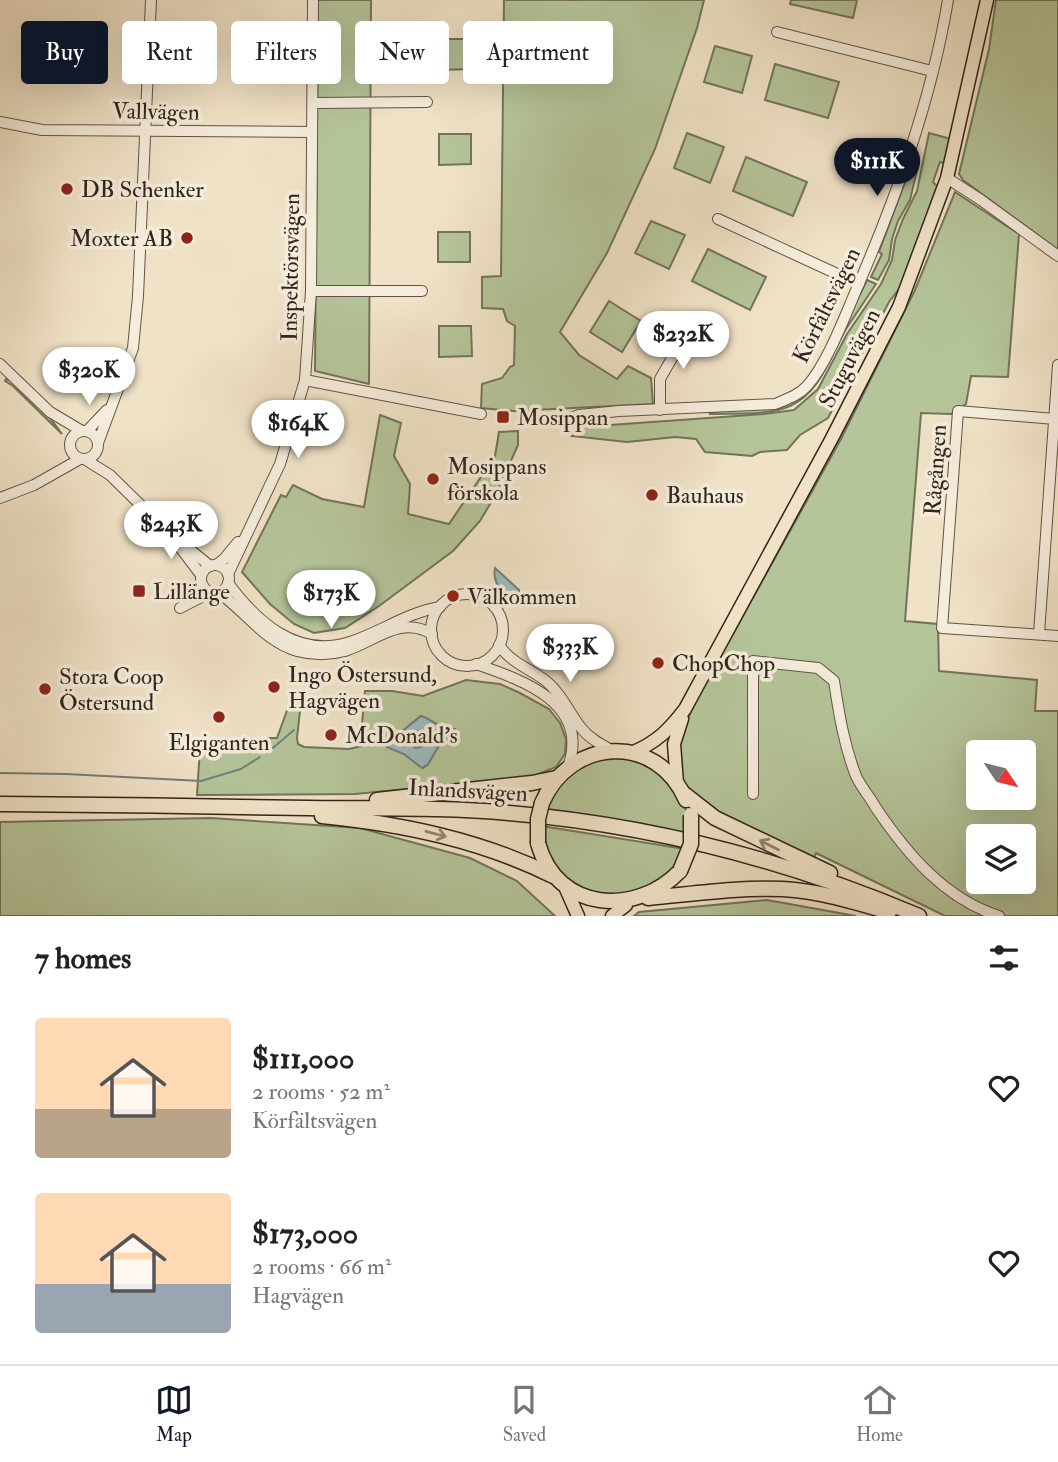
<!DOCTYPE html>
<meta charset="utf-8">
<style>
:root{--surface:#fff;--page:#f6f6f6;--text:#222;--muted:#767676;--line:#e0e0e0;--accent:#111827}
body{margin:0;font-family:"IM FELL Double Pica",serif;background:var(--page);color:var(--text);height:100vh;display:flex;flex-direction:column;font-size:26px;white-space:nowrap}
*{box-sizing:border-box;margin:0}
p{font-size:23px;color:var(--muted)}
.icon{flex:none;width:38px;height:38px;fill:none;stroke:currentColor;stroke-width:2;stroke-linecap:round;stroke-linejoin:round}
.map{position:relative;height:916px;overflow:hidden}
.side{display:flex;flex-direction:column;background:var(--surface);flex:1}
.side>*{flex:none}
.banner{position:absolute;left:21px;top:21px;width:700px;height:63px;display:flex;gap:14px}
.needle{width:46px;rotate:125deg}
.tools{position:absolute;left:966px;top:740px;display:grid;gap:14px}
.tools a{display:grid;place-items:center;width:70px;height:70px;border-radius:7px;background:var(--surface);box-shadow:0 7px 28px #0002;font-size:35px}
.price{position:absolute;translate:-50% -60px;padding:0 16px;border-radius:24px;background:#fff;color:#222;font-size:23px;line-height:46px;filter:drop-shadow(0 2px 4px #0008)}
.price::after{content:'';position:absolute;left:50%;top:42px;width:21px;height:16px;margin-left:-10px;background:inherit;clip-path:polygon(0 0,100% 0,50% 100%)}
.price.selected{background:var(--accent);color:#fff}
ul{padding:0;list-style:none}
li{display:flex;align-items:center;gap:21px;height:175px;padding:0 35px}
li span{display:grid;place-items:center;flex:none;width:196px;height:140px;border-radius:7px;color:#555}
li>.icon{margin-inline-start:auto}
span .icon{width:84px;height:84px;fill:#fffc;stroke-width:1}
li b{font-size:30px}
h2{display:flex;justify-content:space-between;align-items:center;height:84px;padding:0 35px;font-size:30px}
.chip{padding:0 24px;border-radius:7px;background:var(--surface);box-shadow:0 7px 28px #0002;font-size:24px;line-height:63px}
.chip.selected{background:var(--accent);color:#fff}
.tabs{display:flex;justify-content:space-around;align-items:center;height:98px;border-top:2px solid var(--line);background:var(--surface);font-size:19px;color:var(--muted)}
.tabs a{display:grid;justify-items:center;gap:4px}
.tabs .selected{color:var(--accent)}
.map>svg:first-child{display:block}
</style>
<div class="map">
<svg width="1058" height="916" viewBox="0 0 1058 916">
<rect width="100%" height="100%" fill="#f0e2c7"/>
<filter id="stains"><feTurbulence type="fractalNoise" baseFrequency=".00286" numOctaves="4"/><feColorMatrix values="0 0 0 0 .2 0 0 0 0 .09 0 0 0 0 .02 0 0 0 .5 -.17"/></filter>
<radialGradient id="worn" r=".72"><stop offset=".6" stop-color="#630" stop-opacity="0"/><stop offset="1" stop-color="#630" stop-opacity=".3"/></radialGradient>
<g fill="#b5c499" stroke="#72745a" stroke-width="2" fill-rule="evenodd">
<path d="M318,0H371L369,384L315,371Z"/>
<path d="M504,0H704L697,28L655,149L607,253L560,332L579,355L617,379L628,366L651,378L653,404L513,411L481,408L482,384L502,378L510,367L514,365L515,326L507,321L503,309L482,308V277L501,276Z"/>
<path d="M791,0H857L853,18L790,4Z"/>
<path d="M996,0H1058V250L963,180L959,174L989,49Z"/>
<path d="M439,39H471L472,69L439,70Z"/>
<path d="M715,46L752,56L742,93L704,82Z"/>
<path d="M775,64L839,82L828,118L765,100Z"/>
<path d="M687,133L724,147L710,183L674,168Z"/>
<path d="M929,133L951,139L944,163L940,162L933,182L937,186L902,285L889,302L828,418L800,435L787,450L760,452L752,456L705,452L696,439L675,437L627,442L572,436L582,427L764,414L794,410L818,389L847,334L881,284L892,260L895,240L903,219L917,191Z"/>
<path d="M439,134H471V164L439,165Z"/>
<path d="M746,157L807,182L793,216L733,191Z"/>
<path d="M919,162L910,200L898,221L892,239L889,260L878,280L871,277L882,254L879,252L912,163Z"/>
<path d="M955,192L1019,234L1008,377L971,376L966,404L951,414L921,413L905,621L938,624L939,671L1037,680L1035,711H1058V916H945L816,853L814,859L717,817L683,784L677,749L693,706L841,439L915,290ZM978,752H1024V798H978ZM978,836H1024V882H978Z"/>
<path d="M651,221L685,235L669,269L635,253Z"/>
<rect x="438" y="232" width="32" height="30"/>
<path d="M708,249L766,277L750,310L692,281Z"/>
<path d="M867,280L876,284C866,299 856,314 846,329C830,356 821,392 790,406C767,416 735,413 710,414V412L777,407L805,394L851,313Z"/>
<path d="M609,301L641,321L622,352L590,332Z"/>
<path d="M439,326H471L472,356L439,357Z"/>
<path d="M6,379L12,381L50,418L62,434L13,386L5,381Z"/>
<path d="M380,415L401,423L394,456L410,484L408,514L449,524L495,456L499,432L518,431V445L496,494L480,521L453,551L379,606L345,628L314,633L294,624L270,604L242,572L281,495L286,497L293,485L322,499L364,507Z"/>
<path d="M466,680L500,684L520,693L549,709L560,723L566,739L565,754L556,767L531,777L355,794L197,795L200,748L255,745L262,738H277L293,694L297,690L302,693L297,738L298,744L304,747L349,749L362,746L365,731L362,724L365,691H392L423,696ZM421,716C435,721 437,728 454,729L458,732L438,747L428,764L423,768L404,754L386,746L384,740L400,733Z"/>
<path d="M418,731H423L429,736L420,747L415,748L411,743L414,735Z"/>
<path d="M622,755L654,766L683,800L686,810L688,833L545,809L548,798L578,765Z"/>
<path d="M211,818L360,828L470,858L517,881L555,916H0V822Z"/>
<path d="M542,826L685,849L675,869L631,899L577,891L548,859Z"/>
<path d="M767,900L856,916H634L639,912Z"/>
</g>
<g fill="#9ebcbf" stroke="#72807d" stroke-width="2" fill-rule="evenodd">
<path d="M495,568L519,590V597L515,603C503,596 492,582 495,568Z"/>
<path d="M421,716C436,720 433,728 455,729L458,732L438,747L428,764L422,768L404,754L387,747L384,740L400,733ZM418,731L424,732L429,737L421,747L415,748L411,742L414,735Z"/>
</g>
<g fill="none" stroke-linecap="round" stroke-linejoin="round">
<g stroke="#72807d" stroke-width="2">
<path d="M267,753L294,730"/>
<path d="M0,773L66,774L201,781L241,769L260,757"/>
</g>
<defs>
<g id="minor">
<path d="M777,32L932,71"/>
<path d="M313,103L427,102"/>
<path d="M0,122L42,130L312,132"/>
<path d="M947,178L981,200L1058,256"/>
<path d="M718,219L859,284"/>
<path d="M311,291H422"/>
<path d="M0,364L50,412L82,431"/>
<path d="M305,380L481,414"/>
<path d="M660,410V379L680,344L681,332"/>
<path d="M1055,419L958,411L942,628L1058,636"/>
<path d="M563,420L579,415L619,411L775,404C787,399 799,395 807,386C826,365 843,321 854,295C895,201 931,102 948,0"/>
<circle cx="84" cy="445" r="14"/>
<path d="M87,431L107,410"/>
<path d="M98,443L133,348L138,296L151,0"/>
<path d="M86,460L110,475L165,529L210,566"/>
<path d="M0,498L34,485L80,459"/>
<path d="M179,546L201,575"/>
<path d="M216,565L224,559L238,542"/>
<circle cx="215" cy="579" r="14"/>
<path d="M228,574L280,464L305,380L311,291L313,0"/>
<path d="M228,583C257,622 297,659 350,642C381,632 406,613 440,607"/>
<path d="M218,592C245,611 264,641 297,651C312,655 330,655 345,651C376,641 400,615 432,634"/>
<circle cx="467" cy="630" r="36"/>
<path d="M180,608L211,592"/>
<path d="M1039,634L1058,365"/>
<path d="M499,645C511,663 529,668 546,681C562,694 569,713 582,729C590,739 602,745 613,751"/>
<path d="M476,664C522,680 591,703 568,767"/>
<path d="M753,794V661L818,668L834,681C839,714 844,745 856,776C861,787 870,797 876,808C907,854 945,899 999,916"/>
</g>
<g id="major">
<path d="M631,753C656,743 669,730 685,709L832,438L899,307L947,178L987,0"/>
<path d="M677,783L674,744L682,719"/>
<path d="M566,889L578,916"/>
<path d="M612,916L626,905"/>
</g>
<g id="highway">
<path d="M683,793L715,818L830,873"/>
<path d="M377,800L532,783L556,778"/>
<path d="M542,803C570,737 657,732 686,800"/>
<path d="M0,804C103,805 205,806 308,808C375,809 442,807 509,813C652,825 787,860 919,916"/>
<path d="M322,816C402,824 481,840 553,876"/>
<path d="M538,843C557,913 637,916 680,871"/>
<path d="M648,898C693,894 738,887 783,889C819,891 855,902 889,912"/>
</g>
</defs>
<use href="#minor" stroke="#605446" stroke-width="12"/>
<use href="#major" stroke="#30251b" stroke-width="15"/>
<use href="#highway" stroke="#30251b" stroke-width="17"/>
<use href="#minor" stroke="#f5ecdb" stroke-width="10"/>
<use href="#major" stroke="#f0e2c7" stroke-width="12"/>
<use href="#highway" stroke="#f0e2c7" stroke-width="14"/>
<defs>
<g id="highway-bridge">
<path d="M538,843V819L542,803"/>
<path d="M680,871L691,844V815"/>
</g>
</defs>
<use href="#highway-bridge" stroke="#30251b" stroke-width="17" stroke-linecap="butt"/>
<use href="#highway-bridge" stroke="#f0e2c7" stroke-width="14"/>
</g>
<defs><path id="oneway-shaft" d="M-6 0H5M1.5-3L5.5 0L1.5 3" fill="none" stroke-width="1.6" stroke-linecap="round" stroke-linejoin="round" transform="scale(1.75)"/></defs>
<g stroke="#908471">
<use href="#oneway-shaft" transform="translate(436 834) rotate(15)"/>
<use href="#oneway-shaft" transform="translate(769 845) rotate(-153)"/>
</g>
<g fill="#8f2418" stroke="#f5ecdb" stroke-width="2.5">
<circle cx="67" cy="189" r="7"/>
<circle cx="187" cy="238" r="7"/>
<rect x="496" y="410" width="14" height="14" rx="3.5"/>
<circle cx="433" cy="479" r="7"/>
<circle cx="652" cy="495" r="7"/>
<rect x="132" y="584" width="14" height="14" rx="3.5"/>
<circle cx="453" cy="596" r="7"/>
<circle cx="658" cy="663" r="7"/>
<circle cx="274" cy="687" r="7"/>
<circle cx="45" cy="689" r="7"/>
<circle cx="219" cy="717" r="7"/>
<circle cx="331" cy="735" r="7"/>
</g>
<g text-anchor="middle" stroke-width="7" stroke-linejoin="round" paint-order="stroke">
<g font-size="23" fill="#30251b" stroke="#f5ecdb">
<text transform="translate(156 111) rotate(1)" y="8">Vallvägen</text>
<text transform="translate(290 267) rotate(-89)" y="8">Inspektörsvägen</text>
<text transform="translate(826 305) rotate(-64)" y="8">Körfältsvägen</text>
<text transform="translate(849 358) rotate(-63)" y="8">Stuguvägen</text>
<text transform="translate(935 470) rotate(-86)" y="8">Rågången</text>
<text transform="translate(468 790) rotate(3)" y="8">Inlandsvägen</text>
</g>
<g font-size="23" fill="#30251b" stroke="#f5ecdb" text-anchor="start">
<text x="81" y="197">DB Schenker</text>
<text x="173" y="246" text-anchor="end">Moxter AB</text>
<text x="517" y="425">Mosippan</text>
<text x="447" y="474">Mosippans<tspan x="447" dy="26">förskola</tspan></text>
<text x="666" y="503">Bauhaus</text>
<text x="153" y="599">Lillänge</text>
<text x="467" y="604">Välkommen</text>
<text x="672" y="671">ChopChop</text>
<text x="288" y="682">Ingo Östersund,<tspan x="288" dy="26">Hagvägen</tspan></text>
<text x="59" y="684">Stora Coop<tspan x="59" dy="26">Östersund</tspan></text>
<text x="345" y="743">McDonald's</text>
<text x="219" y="750" text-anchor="middle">Elgiganten</text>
</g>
</g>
<rect width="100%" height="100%" filter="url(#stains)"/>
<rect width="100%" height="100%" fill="url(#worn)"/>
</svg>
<div class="tools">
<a><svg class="needle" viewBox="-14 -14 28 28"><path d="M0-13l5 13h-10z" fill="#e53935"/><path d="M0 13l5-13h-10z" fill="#767676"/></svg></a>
<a><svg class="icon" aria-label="layers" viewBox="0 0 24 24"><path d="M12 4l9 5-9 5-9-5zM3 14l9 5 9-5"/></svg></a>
</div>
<b class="price selected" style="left:877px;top:198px">$111K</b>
<b class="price" style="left:683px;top:371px">$232K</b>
<b class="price" style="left:89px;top:407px">$320K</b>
<b class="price" style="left:298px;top:460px">$164K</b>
<b class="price" style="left:171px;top:561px">$243K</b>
<b class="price" style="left:331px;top:630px">$173K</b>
<b class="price" style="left:570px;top:684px">$333K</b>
<div class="banner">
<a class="chip selected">Buy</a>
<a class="chip">Rent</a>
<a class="chip">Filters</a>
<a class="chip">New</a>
<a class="chip">Apartment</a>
</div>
</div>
<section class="side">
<h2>7 homes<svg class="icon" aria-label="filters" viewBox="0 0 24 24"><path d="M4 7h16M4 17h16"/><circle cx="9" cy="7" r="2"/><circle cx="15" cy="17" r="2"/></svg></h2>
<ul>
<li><span style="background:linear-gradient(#ffd9b3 65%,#b9a48a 0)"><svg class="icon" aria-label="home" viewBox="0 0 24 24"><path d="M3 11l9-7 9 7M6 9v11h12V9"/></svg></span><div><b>$111,000</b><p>2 rooms · 52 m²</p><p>Körfältsvägen</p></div><svg class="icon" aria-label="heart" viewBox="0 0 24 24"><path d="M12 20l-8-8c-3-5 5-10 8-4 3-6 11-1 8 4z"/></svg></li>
<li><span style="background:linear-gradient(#ffd9b3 65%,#9aa5b1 0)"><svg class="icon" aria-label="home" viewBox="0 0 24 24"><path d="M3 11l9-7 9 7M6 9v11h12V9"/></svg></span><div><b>$173,000</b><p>2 rooms · 66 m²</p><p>Hagvägen</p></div><svg class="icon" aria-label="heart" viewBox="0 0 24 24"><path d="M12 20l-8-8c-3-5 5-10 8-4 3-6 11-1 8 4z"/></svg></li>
</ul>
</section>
<nav class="tabs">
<a class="selected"><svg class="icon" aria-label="map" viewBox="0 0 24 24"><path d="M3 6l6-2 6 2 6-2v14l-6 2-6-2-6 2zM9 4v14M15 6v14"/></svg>Map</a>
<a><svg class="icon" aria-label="saved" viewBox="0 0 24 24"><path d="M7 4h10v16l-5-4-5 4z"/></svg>Saved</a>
<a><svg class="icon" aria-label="home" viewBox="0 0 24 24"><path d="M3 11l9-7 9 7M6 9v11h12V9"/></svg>Home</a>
</nav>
